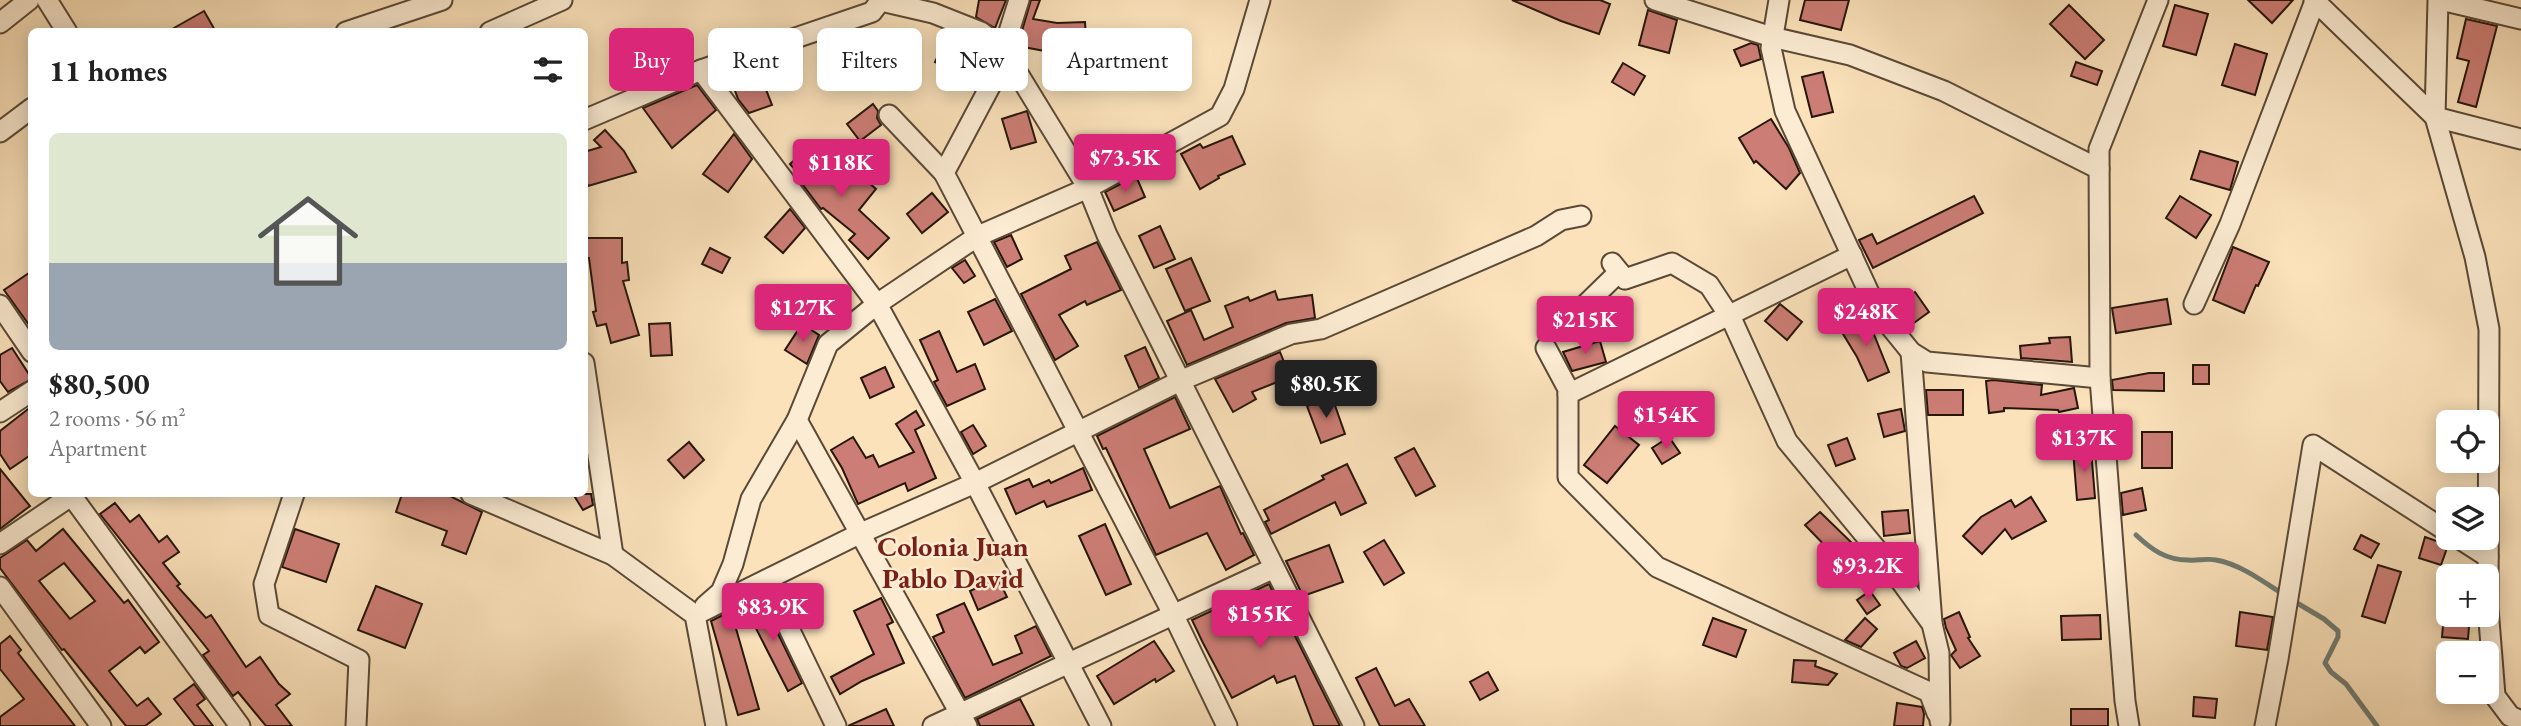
<!DOCTYPE html>
<meta charset="utf-8">
<style>
:root{--surface:#fff;--page:#f6f6f6;--text:#222;--muted:#767676;--accent:#db2777}
body{margin:0;font-family:"EB Garamond",serif;background:var(--page);color:var(--text);height:100vh;display:flex;flex-direction:column;font-size:26px;white-space:nowrap}
*{box-sizing:border-box;margin:0}
p{font-size:23px;color:var(--muted)}
.icon{flex:none;width:38px;height:38px;fill:none;stroke:currentColor;stroke-width:2;stroke-linecap:round;stroke-linejoin:round}
.map{position:relative;flex:1;overflow:hidden}
.side{position:absolute;left:28px;top:28px;width:560px;height:469px;display:flex;flex-direction:column;background:var(--surface);border-radius:10px;box-shadow:0 4px 18px #0003}
.side>*{flex:none}
.guide{position:absolute;left:609px;top:28px;width:665px;height:63px;display:flex;gap:14px}
.tools{position:absolute;left:2436px;top:410px;display:grid;gap:14px}
.tools a{display:grid;place-items:center;width:63px;height:63px;border-radius:10px;background:var(--surface);box-shadow:0 4px 18px #0003;font-size:35px}
.price{position:absolute;translate:-50% -60px;padding:0 16px;border-radius:7px;background:var(--accent);color:#fff;font-size:23px;line-height:46px;filter:drop-shadow(0 2px 4px #0008)}
.price::after{content:'';position:absolute;left:50%;top:42px;width:21px;height:16px;margin-left:-10px;background:inherit;clip-path:polygon(0 0,100% 0,50% 100%)}
.price.active{background:#222;color:#fff}
ul{padding:0;list-style:none}
li{display:grid;align-content:center;gap:14px;height:371px;padding:0 21px}
li span{display:grid;place-items:center;height:217px;border-radius:10px;color:#555}
li>.icon{margin-inline-start:auto}
span .icon{width:126px;height:126px;fill:#fffc;stroke-width:1}
li b{font-size:30px}
h2{display:flex;justify-content:space-between;align-items:center;height:84px;padding:0 21px;font-size:30px}
.pill{padding:0 24px;border-radius:10px;background:var(--surface);box-shadow:0 4px 18px #0003;font-size:24px;line-height:63px}
.pill.active{background:var(--accent);color:#fff}
.map>svg:first-child{display:block}
</style>
<div class="map">
<svg width="2521" height="726" viewBox="0 0 2521 726">
<rect width="100%" height="100%" fill="#fbe2bb"/>
<filter id="stains"><feTurbulence type="fractalNoise" baseFrequency=".00286" numOctaves="4"/><feColorMatrix values="0 0 0 0 .2 0 0 0 0 .09 0 0 0 0 .02 0 0 0 .5 -.17"/></filter>
<radialGradient id="worn" r=".72"><stop offset=".6" stop-color="#630" stop-opacity="0"/><stop offset="1" stop-color="#630" stop-opacity=".3"/></radialGradient>
<g fill="none" stroke-linecap="round" stroke-linejoin="round">
<g stroke="#6f7a70" stroke-width="5">
<path d="M2136,535C2152,550 2166,560 2188,560C2197,561 2207,558 2216,560C2240,564 2264,582 2284,595"/>
<path d="M2292,600L2324,619L2338,631V637L2325,663L2331,672L2346,684L2377,726"/>
</g>
</g>
<g fill="#cc7d75" stroke="#26160b" stroke-width="2" fill-rule="evenodd">
<path d="M979,0H1006L995,28L976,17Z"/>
<path d="M1031,0H1040L1033,19L1057,23L1085,22L1087,58L1062,59L1061,54L1023,47L1020,54L1017,48Z"/>
<path d="M1512,0H1600L1610,4L1599,34L1561,21Z"/>
<path d="M1805,0H1849L1841,30L1800,20Z"/>
<path d="M2248,0H2293L2272,23Z"/>
<path d="M2069,5L2104,40L2085,59L2050,24Z"/>
<path d="M2175,5L2208,14L2196,55L2163,46Z"/>
<path d="M1648,10L1677,20L1669,53L1639,45Z"/>
<path d="M204,11L216,32H167Z"/>
<path d="M2466,19L2497,26L2476,107L2458,102L2469,61L2457,58Z"/>
<path d="M949,33L975,43L985,50L971,79L935,62Z"/>
<path d="M670,39L680,66L627,88L615,59Z"/>
<path d="M1751,43L1758,45L1761,59L1741,66L1734,50Z"/>
<path d="M2235,44L2267,54L2255,95L2222,85Z"/>
<path d="M893,60L914,75L904,89L883,74Z"/>
<path d="M2076,62L2102,71L2097,85L2071,76Z"/>
<path d="M1623,63L1645,76L1634,95L1612,82Z"/>
<path d="M756,64L772,105L749,113L738,99L729,74Z"/>
<path d="M1823,72L1833,112L1812,117L1802,77Z"/>
<path d="M697,85L716,110L672,148L643,108Z"/>
<path d="M873,104L878,111L877,118L881,125L860,141L847,124Z"/>
<path d="M1027,111L1036,142L1011,149L1002,119Z"/>
<path d="M1771,119L1789,148L1800,173L1786,189L1756,161L1754,163L1739,138Z"/>
<path d="M605,130L624,151L636,172L588,186L584,175V152L601,147L594,140Z"/>
<path d="M734,134L752,159L728,192L703,174Z"/>
<path d="M1232,136L1245,164L1218,176L1219,178L1200,189L1181,154L1200,144L1203,148Z"/>
<path d="M810,146L844,184L855,171L876,189L859,210L889,238L868,259L849,240L855,234L823,208L821,209L797,177L800,175L790,164Z"/>
<path d="M2200,151L2238,162L2230,190L2191,179Z"/>
<path d="M1136,176L1145,197L1114,211L1105,192Z"/>
<path d="M932,193L948,212L922,233L907,214Z"/>
<path d="M1974,196L1983,213L1873,268L1859,240L1872,234L1877,244Z"/>
<path d="M2180,196L2211,215L2196,238L2166,218Z"/>
<path d="M790,209L805,228L783,253L765,237Z"/>
<path d="M1160,226L1175,259L1154,268L1139,236Z"/>
<path d="M1011,235L1022,259L1007,267L994,242Z"/>
<path d="M584,238H622V263L627,262L629,280L623,281L639,335L611,343L606,324L597,326L593,312L596,311L589,258L584,257Z"/>
<path d="M1097,242L1121,290L1087,305L1085,301L1059,315L1078,346L1055,360L1021,294L1071,269L1065,256Z"/>
<path d="M2233,247L2269,262L2258,286L2256,285L2244,313L2213,300Z"/>
<path d="M710,248L730,258L722,273L702,264Z"/>
<path d="M1191,258L1210,301L1185,311L1166,269Z"/>
<path d="M965,260L975,276L964,283L952,268Z"/>
<path d="M32,271V329L4,290Z"/>
<path d="M1275,291L1278,300L1312,295L1315,318L1286,323L1187,365L1167,321L1191,310L1204,340L1233,327L1225,306L1248,297L1250,301Z"/>
<path d="M1915,292L1929,312L1907,328L1891,308Z"/>
<path d="M995,299L1012,331L984,345L968,312Z"/>
<path d="M2167,299L2171,324L2116,333L2112,308Z"/>
<path d="M1780,304L1802,322L1787,340L1765,321Z"/>
<path d="M1863,316L1873,332L1889,372L1868,381L1857,357L1840,329Z"/>
<path d="M670,323L672,355L651,356L649,324Z"/>
<path d="M802,324L819,335L807,364L785,350Z"/>
<path d="M939,331L957,372L975,364L985,389L947,406L934,382L938,380L920,340Z"/>
<path d="M2070,337L2072,362L2021,358L2020,346L2050,343L2049,338Z"/>
<path d="M1600,341L1606,362L1572,371L1563,352Z"/>
<path d="M1145,347L1159,378L1139,388L1125,356Z"/>
<path d="M12,348L32,379L8,392L0,381V355Z"/>
<path d="M1280,352L1290,377L1252,392L1256,399L1233,412L1215,379Z"/>
<rect x="2193" y="365" width="16" height="19"/>
<path d="M885,367L894,387L870,398L861,378Z"/>
<path d="M2149,373H2164V391L2113,390L2112,380Z"/>
<path d="M1993,380L2042,385L2041,395L2074,388L2078,408L2059,412L2058,410L2004,408V411L1989,413L1986,381Z"/>
<path d="M1926,390H1963V415H1928Z"/>
<path d="M1175,397L1190,429L1144,449L1170,508L1220,486L1241,534L1243,533L1254,555L1226,570L1207,533L1156,555L1106,448L1103,449L1097,436Z"/>
<path d="M1332,397L1345,434L1321,443L1307,406Z"/>
<path d="M32,406V454L10,469L0,454V431Z"/>
<path d="M1901,409L1905,431L1884,437L1878,414Z"/>
<path d="M916,411L924,425L915,430L936,478L908,491L905,483L858,504L842,468L831,450L853,437L866,458L873,455L879,467L914,452L896,424Z"/>
<path d="M973,425L986,446L973,454L961,432Z"/>
<path d="M1615,426L1639,445L1607,483L1584,465Z"/>
<rect x="2142" y="432" width="30" height="36"/>
<path d="M1669,437L1680,453L1662,464L1652,448Z"/>
<path d="M1847,438L1855,459L1836,466L1828,445Z"/>
<path d="M689,442L704,460L684,478L668,460Z"/>
<path d="M1414,448L1435,486L1416,496L1395,458Z"/>
<path d="M2091,449L2095,498L2077,500L2073,450Z"/>
<path d="M1347,464L1366,503L1341,515L1335,502L1271,534L1265,522L1269,520L1264,510L1324,479L1322,476Z"/>
<path d="M1083,468L1092,490L1047,507L1044,501L1016,514L1005,489L1029,479L1033,487L1049,480L1051,483Z"/>
<path d="M0,469L30,506L0,529Z"/>
<path d="M2142,488L2146,510L2123,515L2121,493Z"/>
<path d="M402,494H446L482,512L466,554L442,545L447,531L396,512Z"/>
<path d="M573,494H591L593,505L583,510Z"/>
<path d="M2031,497L2046,521L2012,539L2005,529L1982,554L1963,536L1981,517L2011,500L2015,507Z"/>
<path d="M115,503L130,522L139,515L159,542L167,536L179,552L163,563L180,584L177,586L206,618L211,615L246,667L260,657L279,684L290,694L276,705L292,726H266L238,692L233,696L203,655L209,651L100,514Z"/>
<path d="M1908,510L1910,533L1884,536L1882,512Z"/>
<path d="M1820,512L1854,545L1863,564L1837,578L1827,559L1834,555L1805,525Z"/>
<path d="M1105,524L1131,584L1106,595L1079,536Z"/>
<path d="M63,529L124,603L128,600L159,642L145,653L140,647L109,671L137,706L148,698L161,714L145,726H126L64,649L62,650L0,568V558L27,540L36,551ZM64,563L95,601L70,619L39,581Z"/>
<path d="M295,529L339,544L326,582L282,567Z"/>
<path d="M2361,535L2379,544L2371,558L2354,549Z"/>
<path d="M2425,537L2448,545L2441,565L2419,558Z"/>
<path d="M1384,540L1404,573L1384,585L1364,552Z"/>
<path d="M1329,545L1343,582L1303,596L1286,561Z"/>
<path d="M2378,565L2401,572L2385,623L2362,616Z"/>
<path d="M998,578L1007,597L978,610L970,591Z"/>
<path d="M1269,584L1340,726H1314L1295,676L1277,683L1274,676L1232,698L1203,643L1192,620Z"/>
<path d="M376,586L422,604L405,648L358,630Z"/>
<path d="M1870,591L1880,605L1867,614L1857,600Z"/>
<path d="M760,597L802,683L788,691L744,605Z"/>
<path d="M881,598L893,622L887,625L904,663L862,681L840,694L831,677L874,654L854,611Z"/>
<path d="M964,603L993,665L1022,653L1015,636L1036,626L1051,656L965,698L933,637L944,632L937,615Z"/>
<path d="M731,611L759,709L738,715L711,621Z"/>
<path d="M1959,612L1970,637L1968,638L1980,656L1960,668L1951,655L1956,650L1946,628L1944,619Z"/>
<path d="M2240,612L2273,617L2267,650L2236,646Z"/>
<path d="M2444,614H2470L2468,639L2442,637Z"/>
<path d="M2100,615L2101,639L2062,640L2061,616Z"/>
<path d="M1713,618L1746,630L1736,657L1703,645Z"/>
<path d="M1865,618L1877,629L1861,647L1845,640Z"/>
<path d="M10,636L21,650L18,653L75,726H0V717L24,699L0,669V644Z"/>
<path d="M1154,641L1174,671L1156,682L1155,679L1114,704L1097,676Z"/>
<path d="M1916,641L1925,658L1907,668L1901,666L1894,653Z"/>
<path d="M1794,660L1816,661L1815,666L1837,674L1828,685L1792,682Z"/>
<path d="M1376,668L1395,706L1409,699L1425,726H1380L1356,678Z"/>
<path d="M1488,672L1498,690L1480,700L1470,682Z"/>
<path d="M194,684L205,699L197,705L213,726H195L174,699Z"/>
<path d="M2194,697L2217,699L2215,718L2193,716Z"/>
<path d="M1020,699L1034,726H980L977,719Z"/>
<path d="M1897,703L1922,707L1924,714L1923,726H1894Z"/>
<path d="M886,709L894,726H848Z"/>
<rect x="2071" y="709" width="37" height="17"/>
</g>
<g fill="none" stroke-linecap="round" stroke-linejoin="round">
<defs>
<g id="minor">
<path d="M47,0L67,32"/>
<path d="M1019,0L994,79L944,173L1173,614L1227,726"/>
<path d="M1655,0L1772,37L1850,55L1944,91L2099,169"/>
<path d="M1779,0L1771,48L1785,111L1877,310L1911,352L1927,362L2100,378"/>
<path d="M2314,0L2435,117L2521,139"/>
<path d="M2438,0L2435,117L2475,257L2489,329L2488,608L2495,696L2510,716L2521,721"/>
<path d="M2441,0L2521,19"/>
<path d="M881,1L933,13L981,32L1003,49L1088,188L1107,235L1354,726"/>
<path d="M0,23L29,0"/>
<path d="M346,32L442,0"/>
<path d="M490,32L562,0"/>
<path d="M701,70L877,304L975,483L1101,726"/>
<path d="M889,115L944,173"/>
<path d="M584,120L701,70L872,12L881,0"/>
<path d="M0,132L32,108"/>
<path d="M1612,263L1625,279L1672,263L1709,285L1732,320L1787,441L1883,557L1932,624L1939,653L1940,721"/>
<path d="M2194,304L2230,224L2315,1"/>
<path d="M0,305L32,352"/>
<path d="M1578,312L1619,272"/>
<path d="M1546,348L1568,389V477L1657,567L1929,692L1937,713"/>
<path d="M1911,352L1932,623"/>
<path d="M584,363L613,555"/>
<path d="M1568,394L1852,255"/>
<path d="M0,412L32,391"/>
<path d="M797,420L967,726"/>
<path d="M294,494L264,584L269,615L359,660L356,726"/>
<path d="M471,494L613,555L695,615L716,726"/>
<path d="M71,495L240,726"/>
<path d="M2457,537L2488,557"/>
<path d="M0,544L74,494"/>
<path d="M766,581L836,726"/>
<path d="M0,587L101,726"/>
<path d="M705,606L721,592L733,564L751,499L797,420L828,344L877,304L978,236L1088,188L1220,116L1234,89L1260,0"/>
<path d="M695,615L861,533L975,483L1182,380L1291,334L1321,329L1536,236L1561,220L1581,216"/>
<path d="M933,726L1274,568"/>
<path d="M2129,726L2125,701L2100,378L2099,149L2158,0"/>
<path d="M2265,726L2278,659L2313,445L2448,532"/>
</g>
</defs>
<use href="#minor" stroke="#5b4937" stroke-width="23"/>
<use href="#minor" stroke="#fcecd3" stroke-width="19"/>
</g>
<g text-anchor="middle" stroke-width="5" stroke-linejoin="round" paint-order="stroke">
<g font-size="28" font-weight="bold" fill="#7a1f14" stroke="#fcecd3">
<text x="953" y="556">Colonia Juan<tspan x="953" dy="32">Pablo David</tspan></text>
</g>
</g>
<rect width="100%" height="100%" filter="url(#stains)"/>
<rect width="100%" height="100%" fill="url(#worn)"/>
</svg>
<div class="tools">
<a><svg class="icon" aria-label="locate" viewBox="0 0 24 24"><circle cx="12" cy="12" r="6"/><path d="M12 2v4M12 18v4M2 12h4M18 12h4"/></svg></a>
<a><svg class="icon" aria-label="layers" viewBox="0 0 24 24"><path d="M12 4l9 5-9 5-9-5zM3 14l9 5 9-5"/></svg></a>
<a>+</a>
<a>−</a>
</div>
<b class="price" style="left:1125px;top:194px">$73.5K</b>
<b class="price" style="left:841px;top:199px">$118K</b>
<b class="price" style="left:803px;top:344px">$127K</b>
<b class="price" style="left:1866px;top:348px">$248K</b>
<b class="price" style="left:1585px;top:356px">$215K</b>
<b class="price active" style="left:1326px;top:420px">$80.5K</b>
<b class="price" style="left:1666px;top:451px">$154K</b>
<b class="price" style="left:2084px;top:474px">$137K</b>
<b class="price" style="left:1868px;top:602px">$93.2K</b>
<b class="price" style="left:773px;top:643px">$83.9K</b>
<b class="price" style="left:1260px;top:650px">$155K</b>
<div class="guide">
<a class="pill active">Buy</a>
<a class="pill">Rent</a>
<a class="pill">Filters</a>
<a class="pill">New</a>
<a class="pill">Apartment</a>
</div>
<section class="side">
<h2>11 homes<svg class="icon" aria-label="filters" viewBox="0 0 24 24"><path d="M4 7h16M4 17h16"/><circle cx="9" cy="7" r="2"/><circle cx="15" cy="17" r="2"/></svg></h2>
<ul>
<li><span style="background:linear-gradient(#dfe7d0 60%,#9aa5b1 0)"><svg class="icon" aria-label="home" viewBox="0 0 24 24"><path d="M3 11l9-7 9 7M6 9v11h12V9"/></svg></span><div><b>$80,500</b><p>2 rooms · 56 m²</p><p>Apartment</p></div></li>
</ul>
</section>
</div>
